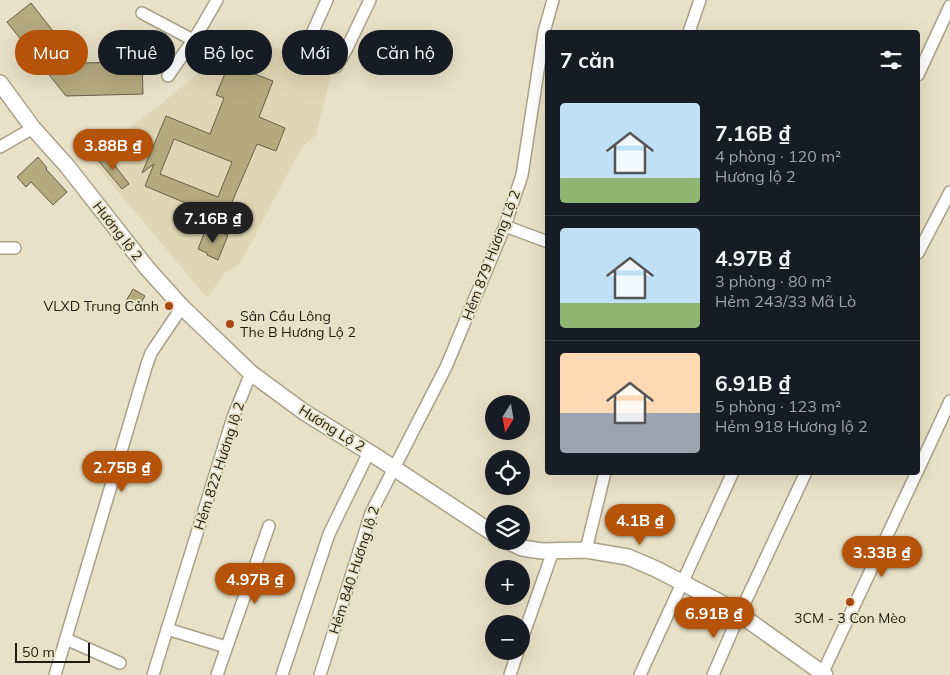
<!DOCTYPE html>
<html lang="vi">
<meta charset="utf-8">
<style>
:root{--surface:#171b24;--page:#20242c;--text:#f1f3f6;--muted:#9ea1a6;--line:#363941;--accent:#b45309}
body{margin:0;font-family:Mulish,sans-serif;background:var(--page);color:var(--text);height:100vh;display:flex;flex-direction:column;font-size:19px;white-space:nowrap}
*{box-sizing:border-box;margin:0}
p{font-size:16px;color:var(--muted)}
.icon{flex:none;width:28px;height:28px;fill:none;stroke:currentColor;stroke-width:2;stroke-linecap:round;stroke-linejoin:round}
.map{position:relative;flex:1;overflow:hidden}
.panel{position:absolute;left:545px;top:30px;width:375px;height:445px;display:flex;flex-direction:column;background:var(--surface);border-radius:5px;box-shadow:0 5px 20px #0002}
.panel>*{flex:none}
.guide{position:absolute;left:15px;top:30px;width:455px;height:45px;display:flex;gap:10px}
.needle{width:32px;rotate:191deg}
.tools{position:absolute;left:485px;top:395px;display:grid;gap:10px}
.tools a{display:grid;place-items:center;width:45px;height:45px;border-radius:50%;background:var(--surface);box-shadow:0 5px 20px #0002;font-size:25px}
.scale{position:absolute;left:15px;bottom:12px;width:75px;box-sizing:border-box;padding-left:5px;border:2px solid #1e1b12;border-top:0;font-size:14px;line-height:18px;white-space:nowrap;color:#1e1b12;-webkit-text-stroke:4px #e8e1c7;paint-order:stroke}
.price{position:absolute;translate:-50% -42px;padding:0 11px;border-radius:18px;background:var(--accent);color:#fff;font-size:16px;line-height:32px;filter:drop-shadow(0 1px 2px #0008)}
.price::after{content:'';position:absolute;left:50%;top:30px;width:15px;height:11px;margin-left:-8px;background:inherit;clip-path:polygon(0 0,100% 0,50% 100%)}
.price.current{background:#222;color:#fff}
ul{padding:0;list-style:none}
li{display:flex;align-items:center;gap:15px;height:125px;padding:0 15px}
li+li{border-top:1px solid var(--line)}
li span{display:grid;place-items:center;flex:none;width:140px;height:100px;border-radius:5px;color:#555}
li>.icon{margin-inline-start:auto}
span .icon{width:60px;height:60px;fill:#fffc;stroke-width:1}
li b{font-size:21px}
h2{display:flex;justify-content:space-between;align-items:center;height:60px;padding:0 15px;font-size:21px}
.chip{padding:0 18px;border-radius:22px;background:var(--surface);box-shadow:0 5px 20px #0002;font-size:18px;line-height:45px}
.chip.current{background:var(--accent);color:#fff}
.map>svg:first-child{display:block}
</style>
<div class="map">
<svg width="950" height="675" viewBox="0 0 950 675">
<rect width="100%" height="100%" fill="#e8e1c7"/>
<path fill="#e0d6b5" d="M245,35L303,59L304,64L331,76L316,135L302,147L239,265L226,272L207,298L90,158L162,103Z"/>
<g fill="#b5a97e" stroke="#666049" fill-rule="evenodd">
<path d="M31,3L78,63L142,62L143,94L66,96L7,22Z"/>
<path d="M229,64L273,81L259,117L285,128L276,151L257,144L232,202L223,208L219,217L145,186L154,164L142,173L166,116L210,134L224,98L216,95ZM174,139L232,162L218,197L160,174Z"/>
<path d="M105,153L129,184L122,189L97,159Z"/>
<path d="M38,157L47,168L46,169L67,192L53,205L31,182L26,187L17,177Z"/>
<path d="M205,231L214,234L215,231L228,235L218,260L207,255V253L198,249Z"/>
<path d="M133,289L145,296L138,308L126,301Z"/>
</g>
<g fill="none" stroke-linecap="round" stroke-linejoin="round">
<defs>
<g id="minor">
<path d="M327,0L306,47L313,64L324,68L336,67L346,50L370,0"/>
<path d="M142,13L193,40"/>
<path d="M689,32L700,0"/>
<path d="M918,75L950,6"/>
<path d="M168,76L198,33L217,0"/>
<path d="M0,147L33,128"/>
<path d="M505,226L548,242"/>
<path d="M0,248H15"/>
<path d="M918,253L950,192"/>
<path d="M918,470L950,401"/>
<path d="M586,550L605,472"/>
<path d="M167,629L226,647"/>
<path d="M66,639L120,663"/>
<path d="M521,642L553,551"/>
<path d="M823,672L917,472"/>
<path d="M55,675C85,571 117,468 147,364L151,353L182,307"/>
<path d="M153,675L233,417L251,373"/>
<path d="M217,675L269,526"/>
<path d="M282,675L329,534L369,452"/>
<path d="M320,675L371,513L446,367L505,226L522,175L544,32L553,0"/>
<path d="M510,675L518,651"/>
<path d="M640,675L733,472"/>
<path d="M713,675L740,613L806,472"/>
</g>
<g id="major">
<path d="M0,83L33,128L67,166L147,268L182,307L251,373L304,412L380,459L494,534"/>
<path d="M507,541L522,548L542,551L586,550L628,557L656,569L731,608L825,675"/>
</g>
</defs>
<use href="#minor" stroke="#a8a189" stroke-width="14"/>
<use href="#major" stroke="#a8a189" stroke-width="18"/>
<use href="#minor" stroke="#fff" stroke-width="11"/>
<use href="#major" stroke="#fff" stroke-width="15"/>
</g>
<g fill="#aa4613" stroke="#e8e1c7" stroke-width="2">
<circle cx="169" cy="306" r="5"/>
<circle cx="230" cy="324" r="5"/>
<circle cx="850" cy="602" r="5"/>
</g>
<g text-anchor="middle" stroke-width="4" stroke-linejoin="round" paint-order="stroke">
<g font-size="14" fill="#1e1b12" stroke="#e8e1c7">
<text transform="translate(118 231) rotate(52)" y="5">Hương lộ 2</text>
<text transform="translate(491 255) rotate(-69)" y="5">Hẻm 879 Hương Lộ 2</text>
<text transform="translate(332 428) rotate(32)" y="5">Hương Lộ 2</text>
<text transform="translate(219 466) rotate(-72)" y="5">Hẻm 822 Hương lộ 2</text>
<text transform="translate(354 570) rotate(-72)" y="5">Hẻm 840 Hương lộ 2</text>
</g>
<g font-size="14" fill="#1e1b12" stroke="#e8e1c7" text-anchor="end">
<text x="159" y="311">VLXD Trung Cảnh</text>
<text x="240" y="321" text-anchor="start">Sân Cầu Lông<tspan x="240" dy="16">The B Hương Lộ 2</tspan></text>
<text x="850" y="623" text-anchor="middle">3CM - 3 Con Mèo</text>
</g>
</g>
</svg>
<div class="tools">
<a><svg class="needle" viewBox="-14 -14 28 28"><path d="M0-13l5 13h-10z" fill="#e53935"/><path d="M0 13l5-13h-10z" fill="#9ea1a6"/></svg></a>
<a><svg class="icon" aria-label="locate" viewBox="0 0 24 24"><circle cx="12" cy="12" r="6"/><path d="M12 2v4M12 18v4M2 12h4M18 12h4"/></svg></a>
<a><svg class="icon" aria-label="layers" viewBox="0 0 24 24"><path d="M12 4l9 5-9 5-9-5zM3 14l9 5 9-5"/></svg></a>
<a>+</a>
<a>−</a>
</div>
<div class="scale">50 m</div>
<b class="price" style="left:113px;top:171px">3.88B ₫</b>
<b class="price current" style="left:213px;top:244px">7.16B ₫</b>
<b class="price" style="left:122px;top:493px">2.75B ₫</b>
<b class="price" style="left:640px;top:546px">4.1B ₫</b>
<b class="price" style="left:882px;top:578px">3.33B ₫</b>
<b class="price" style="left:255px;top:605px">4.97B ₫</b>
<b class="price" style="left:714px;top:639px">6.91B ₫</b>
<div class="guide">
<a class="chip current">Mua</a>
<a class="chip">Thuê</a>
<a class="chip">Bộ lọc</a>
<a class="chip">Mới</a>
<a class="chip">Căn hộ</a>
</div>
<section class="panel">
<h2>7 căn<svg class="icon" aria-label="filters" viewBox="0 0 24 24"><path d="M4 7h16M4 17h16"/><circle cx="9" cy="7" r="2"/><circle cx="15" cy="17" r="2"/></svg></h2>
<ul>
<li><span style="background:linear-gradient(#bfe0f5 75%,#8fb573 0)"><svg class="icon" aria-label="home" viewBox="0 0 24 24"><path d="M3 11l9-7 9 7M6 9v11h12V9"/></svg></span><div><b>7.16B ₫</b><p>4 phòng · 120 m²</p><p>Hương lộ 2</p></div></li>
<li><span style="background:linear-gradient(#bfe0f5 75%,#8fb573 0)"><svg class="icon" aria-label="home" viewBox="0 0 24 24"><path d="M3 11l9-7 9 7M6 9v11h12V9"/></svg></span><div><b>4.97B ₫</b><p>3 phòng · 80 m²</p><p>Hẻm 243/33 Mã Lò</p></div></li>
<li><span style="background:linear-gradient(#ffd9b3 60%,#9aa5b1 0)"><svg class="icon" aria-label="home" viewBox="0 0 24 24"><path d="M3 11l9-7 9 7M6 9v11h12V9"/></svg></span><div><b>6.91B ₫</b><p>5 phòng · 123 m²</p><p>Hẻm 918 Hương lộ 2</p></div></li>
</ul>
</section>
</div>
